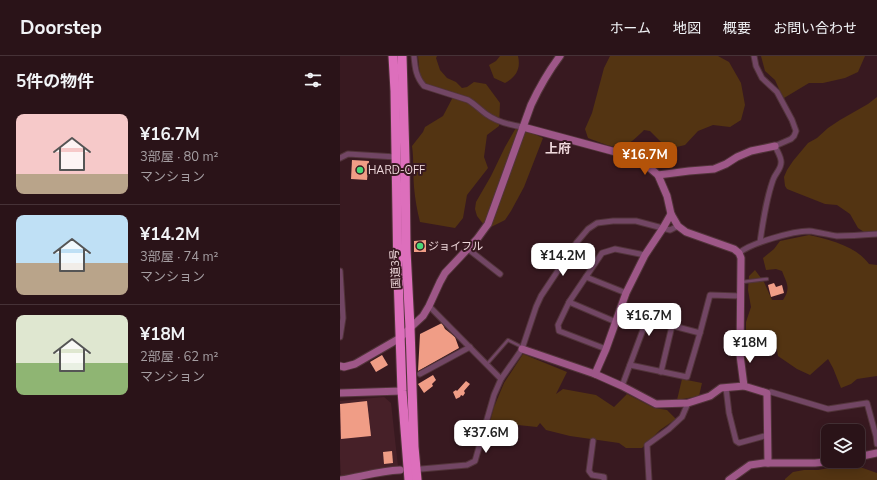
<!DOCTYPE html>
<html lang="ja">
<meta charset="utf-8">
<style>
:root{--surface:#2a1318;--page:#321c21;--text:#f1f3f6;--muted:#a59ea2;--line:#463237;--accent:#b45309}
body{margin:0;font-family:"Nunito Sans","Noto Sans JP",sans-serif;background:var(--page);color:var(--text);height:100vh;display:flex;flex-direction:column;font-size:15px;white-space:nowrap}
*{box-sizing:border-box;margin:0}
p{font-size:13px;color:var(--muted)}
.icon{flex:none;width:22px;height:22px;fill:none;stroke:currentColor;stroke-width:2;stroke-linecap:round;stroke-linejoin:round}
.map{position:relative;flex:1;overflow:hidden}
.panel{display:flex;flex-direction:column;background:var(--surface);width:340px}
.panel>*{flex:none}
.controls{position:absolute;left:481px;top:368px;display:grid;gap:8px}
.controls a{display:grid;place-items:center;width:44px;height:44px;border-radius:8px;background:var(--surface);box-shadow:0 2px 10px #0003,0 0 0 1px var(--line);font-size:20px}
.price{position:absolute;translate:-50% -34px;padding:0 9px;border-radius:8px;background:#fff;color:#222;font-size:13px;line-height:26px;filter:drop-shadow(0 1px 2px #0008)}
.price::after{content:'';position:absolute;left:50%;top:24px;width:12px;height:9px;margin-left:-6px;background:inherit;clip-path:polygon(0 0,100% 0,50% 100%)}
.price.selected{background:var(--accent);color:#fff}
ul{padding:0;list-style:none}
li{display:flex;align-items:center;gap:12px;height:100px;padding:0 16px}
li+li{border-top:1px solid var(--line)}
li span{display:grid;place-items:center;flex:none;width:112px;height:80px;border-radius:8px;color:#555}
li>.icon{margin-inline-start:auto}
span .icon{width:48px;height:48px;fill:#fffc;stroke-width:1}
li b{font-size:17px}
h2{display:flex;justify-content:space-between;align-items:center;height:48px;padding:0 16px;font-size:17px}
header{display:flex;align-items:center;gap:24px;box-sizing:border-box;height:56px;padding:0 20px;background:var(--surface);border-bottom:1px solid var(--line)}
header strong{font-size:19px}
nav{display:flex;gap:22px;margin-inline-start:auto;font-size:14px}
main{display:flex;flex:1;min-height:0}
.map>svg:first-child{display:block}
</style>
<header>
<strong>Doorstep</strong>
<nav><a>ホーム</a><a>地図</a><a>概要</a><a>お問い合わせ</a></nav>
</header>
<main>
<section class="panel">
<h2>5件の物件<svg class="icon" aria-label="filters" viewBox="0 0 24 24"><path d="M4 7h16M4 17h16"/><circle cx="9" cy="7" r="2"/><circle cx="15" cy="17" r="2"/></svg></h2>
<ul>
<li><span style="background:linear-gradient(#f6c9c9 75%,#b9a48a 0)"><svg class="icon" aria-label="home" viewBox="0 0 24 24"><path d="M3 11l9-7 9 7M6 9v11h12V9"/></svg></span><div><b>¥16.7M</b><p>3部屋 · 80 m²</p><p>マンション</p></div></li>
<li><span style="background:linear-gradient(#bfe0f5 60%,#b9a48a 0)"><svg class="icon" aria-label="home" viewBox="0 0 24 24"><path d="M3 11l9-7 9 7M6 9v11h12V9"/></svg></span><div><b>¥14.2M</b><p>3部屋 · 74 m²</p><p>マンション</p></div></li>
<li><span style="background:linear-gradient(#dfe7d0 60%,#8fb573 0)"><svg class="icon" aria-label="home" viewBox="0 0 24 24"><path d="M3 11l9-7 9 7M6 9v11h12V9"/></svg></span><div><b>¥18M</b><p>2部屋 · 62 m²</p><p>マンション</p></div></li>
</ul>
</section>
<div class="map">
<svg width="537" height="424" viewBox="0 0 537 424">
<rect width="100%" height="100%" fill="#381920"/>
<path fill="#462028" d="M44,341L51,347L58,411L13,420H1L0,403V345Z"/>
<g fill="#533412">
<path d="M78,0H97L96,2L100,14L107,22L116,26L122,32L127,31L134,26L146,28L160,47L159,70L147,79L144,101L148,112L127,139L123,162L115,172L80,166C77,154 75,143 74,131C73,117 74,104 72,90L83,76L85,71L103,60L113,41L106,34C80,32 80,23 78,0Z"/>
<path d="M160,0H178C181,13 176,21 165,27L154,22L149,9L156,5Z"/>
<path d="M270,0H378L389,6L401,27L405,49L401,64L390,71L373,69L358,75L345,89L328,93L310,75L304,74C298,80 288,90 280,91C272,92 256,85 248,82L245,73L252,57L264,12Z"/>
<path d="M421,0H525L518,16L505,22L483,27H469L444,42L439,33L435,24L425,15Z"/>
<path d="M537,41V177L524,176L518,172L510,158L497,149L485,148L447,133L445,130L444,121L447,114L453,105L468,87L477,82L488,72L500,64L528,48Z"/>
<path d="M177,70L203,82L184,131L171,155L165,164L151,171L144,169L137,160L135,153L136,146L151,120L165,91Z"/>
<path d="M469,179C490,184 516,190 529,208L537,209V320L517,323L511,328L501,332L493,312L488,303L470,319L457,313L438,300L436,289L428,282L418,292L408,306L406,303V266L411,251L408,234L409,220L415,214L424,226L432,244H443C451,232 447,228 442,215L436,213L426,214L423,202L434,193L440,185Z"/>
<path d="M220,190L228,194L215,211L209,206Z"/>
<path d="M183,298L227,316L216,338L223,333L256,339L274,351L287,338L314,352L327,354L336,363L320,374L302,392H286L279,387L230,380L206,374L200,367L197,371L150,366L154,351L164,327Z"/>
<path d="M342,323L362,327L359,340L337,344Z"/>
<path d="M517,410L537,417V424H445V423L453,416L464,414H478L495,411Z"/>
</g>
<g fill="#f09d86">
<path d="M12,104L29,105L27,124L11,123Z"/>
<path d="M86,184V196H74V185Z"/>
<path d="M434,227L436,231L442,229L444,237L431,241L428,229Z"/>
<path d="M102,267L105,273L115,281L119,292L78,315L80,278Z"/>
<path d="M42,299L48,309L36,316L30,306Z"/>
<path d="M93,319L96,324L92,328L93,330L84,337L78,328Z"/>
<path d="M126,325L130,328L124,335L125,337L123,340L121,339L120,341L116,343L113,336L116,334L117,335Z"/>
<path d="M27,345L31,380L1,383L0,348Z"/>
<path d="M52,395L53,407L44,408L43,396Z"/>
</g>
<g fill="none" stroke-linecap="round" stroke-linejoin="round">
<defs>
<g id="lane">
<path d="M402,226L427,223"/>
<path d="M147,308L168,284L182,291"/>
</g>
<g id="street">
<path d="M74,0C75,12 76,21 84,30L128,44C135,48 140,54 146,58C157,66 169,69 183,71"/>
<path d="M414,0L416,10L422,22L437,36L452,64L456,75L454,80L451,83L435,90C437,95 442,102 441,107C441,113 435,118 433,124C426,144 423,165 420,186"/>
<path d="M0,102L8,98L56,101"/>
<path d="M128,193L160,218"/>
<path d="M399,197C411,187 453,175 469,175C479,176 488,179 497,180C510,180 524,179 537,178"/>
<path d="M0,215L3,262L0,281"/>
<path d="M246,221L286,237"/>
<path d="M229,246L276,266"/>
<path d="M89,250L161,323"/>
<path d="M266,293L219,275L218,269L229,246L262,197L275,193L305,199"/>
<path d="M290,309L347,321L360,277L370,239L400,240"/>
<path d="M321,316L332,270"/>
<path d="M80,318L130,291"/>
<path d="M282,330L307,263L360,277"/>
<path d="M386,332L389,357L396,385L399,387L428,379"/>
<path d="M427,337L431,336L488,353L527,347L536,380L537,388"/>
<path d="M253,385L249,415L252,419L264,421V424"/>
<path d="M81,413L127,409L135,405L154,339L161,323L182,293L196,251L201,240L237,186L248,173L257,167L273,165H296L330,174L338,170"/>
<path d="M309,424L307,389L329,373L342,361L348,347"/>
</g>
<g id="secondary">
<path d="M183,71L298,102L318,119L327,140L331,158L338,170L346,176L394,193L399,197L401,202L400,299L404,330L427,337L428,407"/>
<path d="M318,119L349,115L374,113L386,108L397,101L411,95L435,90"/>
<path d="M182,293L255,318L282,330L316,348L348,347L370,340L381,332L404,330"/>
<path d="M0,310L4,311L15,308L60,282L70,272L83,260L89,250L100,226L105,217L137,183L148,168L191,49C199,32 208,16 220,0"/>
<path d="M255,318L266,293L286,237L305,199L323,172L331,158"/>
<path d="M0,337L62,335"/>
<path d="M518,401L537,397"/>
<path d="M0,424C20,421 39,415 60,414"/>
<path d="M389,424L410,409L424,407H475L495,405"/>
</g>
<g id="highway">
<path d="M53,0L55,35L58,220L62,335L69,424"/>
<path d="M62,0L65,103L66,194L70,272L74,391L77,424"/>
</g>
</defs>
<use href="#lane" stroke="#52343a" stroke-width="4.5"/>
<use href="#street" stroke="#52343a" stroke-width="7"/>
<use href="#secondary" stroke="#52343a" stroke-width="9"/>
<use href="#highway" stroke="#52343a" stroke-width="11"/>
<use href="#lane" stroke="#724664" stroke-width="2.5"/>
<use href="#street" stroke="#724664" stroke-width="5"/>
<use href="#secondary" stroke="#9e5788" stroke-width="7"/>
<use href="#highway" stroke="#dd6fbc" stroke-width="9"/>
</g>
<g fill="#4ad778" stroke="#381920" stroke-width="1.5">
<circle cx="20" cy="114" r="4"/>
<circle cx="80" cy="190" r="4"/>
</g>
<g text-anchor="middle" stroke-width="4" stroke-linejoin="round" paint-order="stroke">
<g font-size="11" fill="#efd9dc" stroke="#381920" text-anchor="start">
<text x="28" y="118">HARD-OFF</text>
<text x="88" y="194">ジョイフル</text>
</g>
<g font-size="11" fill="#efd9dc" stroke="#381920">
<text transform="translate(55 213) rotate(-93)" y="4">国道3号</text>
</g>
<g font-size="13" font-weight="bold" fill="#efd9dc" stroke="#381920">
<text x="218" y="97">上府</text>
</g>
</g>
</svg>
<div class="controls">
<a><svg class="icon" aria-label="layers" viewBox="0 0 24 24"><path d="M12 4l9 5-9 5-9-5zM3 14l9 5 9-5"/></svg></a>
</div>
<b class="price selected" style="left:305px;top:120px">¥16.7M</b>
<b class="price" style="left:223px;top:221px">¥14.2M</b>
<b class="price" style="left:309px;top:281px">¥16.7M</b>
<b class="price" style="left:410px;top:308px">¥18M</b>
<b class="price" style="left:146px;top:398px">¥37.6M</b>
</div>
</main>
